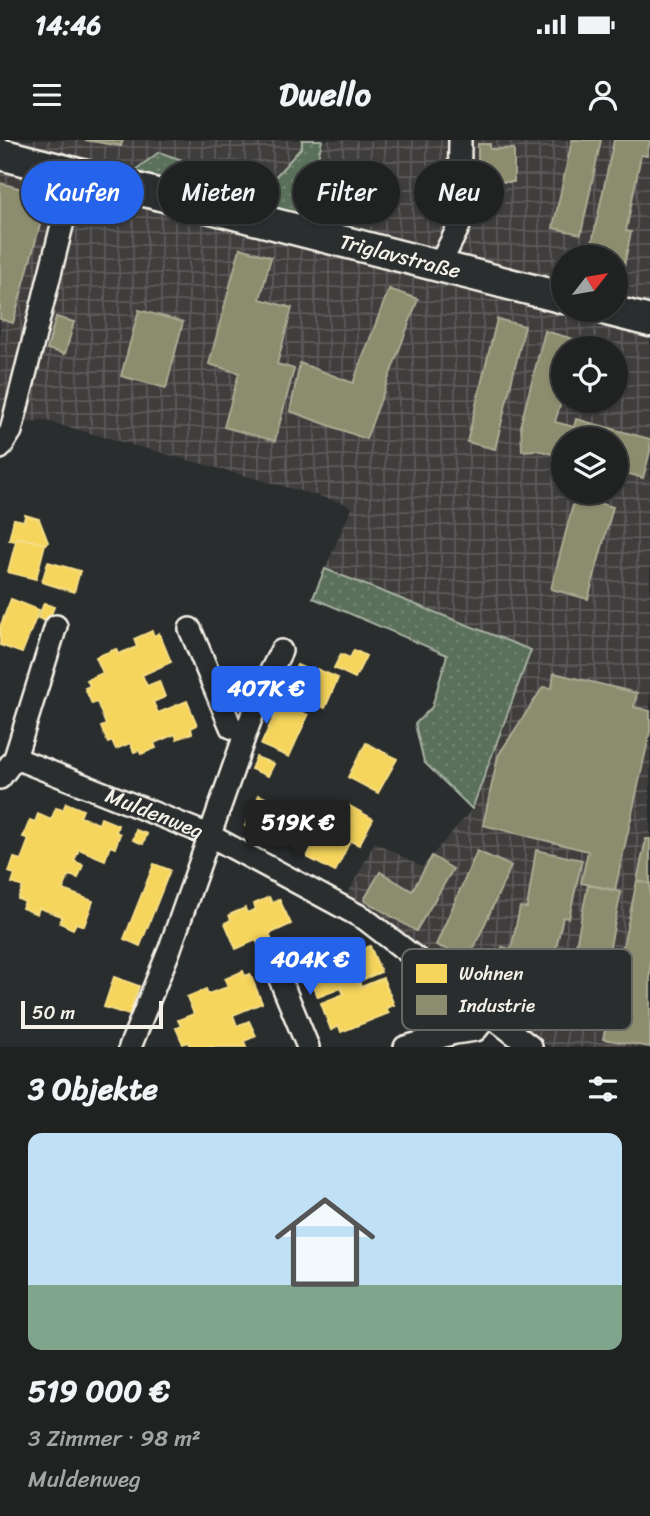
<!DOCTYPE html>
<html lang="de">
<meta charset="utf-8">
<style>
:root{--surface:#202222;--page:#2d2f2f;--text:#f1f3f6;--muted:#a2a4a5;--line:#3d3f40;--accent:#2563eb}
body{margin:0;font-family:Sriracha,sans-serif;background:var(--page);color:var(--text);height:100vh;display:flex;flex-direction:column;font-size:26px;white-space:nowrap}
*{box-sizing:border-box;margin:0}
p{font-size:23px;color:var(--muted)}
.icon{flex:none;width:38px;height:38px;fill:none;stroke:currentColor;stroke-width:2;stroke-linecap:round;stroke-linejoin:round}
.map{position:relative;height:907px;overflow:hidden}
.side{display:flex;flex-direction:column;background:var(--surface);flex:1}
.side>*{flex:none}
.top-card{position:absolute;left:21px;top:21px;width:609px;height:63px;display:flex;gap:14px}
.needle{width:46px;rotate:59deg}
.buttons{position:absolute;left:551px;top:105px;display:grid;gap:14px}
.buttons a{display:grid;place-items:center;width:77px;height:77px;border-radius:50%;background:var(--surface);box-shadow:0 2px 5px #0004,0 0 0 2px var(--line);font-size:35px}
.scale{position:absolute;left:21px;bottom:18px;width:142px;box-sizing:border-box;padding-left:7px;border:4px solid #f4f1e8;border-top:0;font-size:19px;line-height:24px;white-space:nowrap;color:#f4f1e8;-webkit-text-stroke:5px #2a2d2e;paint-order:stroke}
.price{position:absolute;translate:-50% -60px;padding:0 16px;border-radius:7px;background:var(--accent);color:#fff;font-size:23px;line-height:46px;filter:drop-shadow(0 2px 4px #0008)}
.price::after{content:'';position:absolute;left:50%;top:42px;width:21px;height:16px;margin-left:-10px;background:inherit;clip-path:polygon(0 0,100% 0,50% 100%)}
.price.current{background:#222;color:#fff}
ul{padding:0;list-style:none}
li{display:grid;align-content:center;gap:14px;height:371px;padding:0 28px}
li+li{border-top:2px solid var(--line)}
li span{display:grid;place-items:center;height:217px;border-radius:14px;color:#555}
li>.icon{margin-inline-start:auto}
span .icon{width:126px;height:126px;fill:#fffc;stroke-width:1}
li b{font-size:30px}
h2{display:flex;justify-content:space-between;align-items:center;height:84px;padding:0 28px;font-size:30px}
.tag{padding:0 24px;border-radius:32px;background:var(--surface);box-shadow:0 2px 5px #0004,0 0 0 2px var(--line);font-size:24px;line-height:63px}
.tag.current{background:var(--accent);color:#fff}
.status{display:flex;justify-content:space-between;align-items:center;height:49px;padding:0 35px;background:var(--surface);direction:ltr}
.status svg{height:19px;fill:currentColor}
header{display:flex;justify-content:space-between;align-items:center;height:91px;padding:0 28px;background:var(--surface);font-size:32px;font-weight:700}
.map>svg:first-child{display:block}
</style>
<div class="status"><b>14:46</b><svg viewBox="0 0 49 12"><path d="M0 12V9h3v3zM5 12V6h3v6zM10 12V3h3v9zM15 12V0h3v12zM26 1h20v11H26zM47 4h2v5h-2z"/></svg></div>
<header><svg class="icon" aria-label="menu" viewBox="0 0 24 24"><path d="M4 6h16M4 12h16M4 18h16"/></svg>Dwello<svg class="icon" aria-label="person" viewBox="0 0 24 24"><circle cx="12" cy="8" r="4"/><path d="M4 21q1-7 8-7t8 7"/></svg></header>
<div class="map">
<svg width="650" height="907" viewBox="0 0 650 907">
<defs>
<pattern id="industrial-grid" width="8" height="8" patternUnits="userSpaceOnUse" patternTransform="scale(1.75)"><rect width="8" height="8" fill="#403e3d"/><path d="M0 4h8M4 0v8" fill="none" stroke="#5c5a59"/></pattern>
<pattern id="grass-dots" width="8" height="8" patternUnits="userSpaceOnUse" patternTransform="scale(1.75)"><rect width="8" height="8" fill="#5a6f5a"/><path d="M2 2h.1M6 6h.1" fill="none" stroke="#728472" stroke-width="1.8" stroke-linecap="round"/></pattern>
</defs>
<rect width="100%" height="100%" fill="#2a2d2e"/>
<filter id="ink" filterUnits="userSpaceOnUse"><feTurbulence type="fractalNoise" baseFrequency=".0143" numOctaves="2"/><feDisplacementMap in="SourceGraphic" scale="14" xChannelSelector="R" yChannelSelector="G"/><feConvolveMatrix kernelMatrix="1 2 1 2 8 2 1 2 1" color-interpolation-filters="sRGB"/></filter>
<g filter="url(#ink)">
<path fill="url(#industrial-grid)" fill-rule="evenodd" d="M0,0H302V7L265,48L159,12L305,78L322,0H650V907H550L344,761L375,702L422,727L472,669L531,509L325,429L352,367L344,363L42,280L0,289ZM564,117H616V170H564ZM564,208H616V261H564ZM564,299H616V352H564Z"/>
<g fill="url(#grass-dots)" stroke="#a7b0a1" stroke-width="2">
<path d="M302,0H322L305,79L130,34L159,12L265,48L302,7Z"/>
<path d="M325,429L531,510L472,669L424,622L415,584L432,567L447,515L313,458Z"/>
</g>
<g fill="#f6d55c" stroke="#f5dd86" stroke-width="2">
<path d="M25,375L39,379L48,402L45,404L17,397L16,401L9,400L14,379L24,381Z"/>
<path d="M17,397L45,404L36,439L8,432Z"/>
<path d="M48,422L80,431L74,452L42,442Z"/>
<path d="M11,459L39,470L22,513L0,505V487Z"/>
<path d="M44,463L54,467L48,482L38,478Z"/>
<path d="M152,491L154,496L159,493L171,522L142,535L147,546L159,541L165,557L153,562L158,573L187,561L197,585L191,588L192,593L177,599L175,594L154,603L156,608L141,614L139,610L134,612L130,603L116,609L112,601L108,603L101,587L106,585L97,562L92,564L85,548L90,546L87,540L103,533L96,517L116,509L118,514L137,507L134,499Z"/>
<path d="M354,510L366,516L355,538L334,528L341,514L350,518Z"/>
<path d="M297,525L315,533L317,529L338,538L325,568L286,551Z"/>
<path d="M280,563L308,575L289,617L261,605Z"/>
<path d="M366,603L397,619L378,653L348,637Z"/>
<path d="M256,617L274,624L268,636L251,629Z"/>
<path d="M259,655L291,670L276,701L245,686Z"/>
<path d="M66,663L83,670L80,677L99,684L101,678L118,685L116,692L120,694L115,708L110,706L105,720L79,709L74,721L83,725L78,738L69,735L63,750L93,761L84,786L76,783L73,789L60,783L62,776L39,768L37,774L22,768L25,762L18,759L23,747L12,743L15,734L9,732L14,718L21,720L29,699L23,697L30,680L35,682L38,674L51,680L56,668L63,670Z"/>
<path d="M348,665L373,679L359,705L344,698L352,683L341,677Z"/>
<path d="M327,677L345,686L340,695L350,701L335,732L307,717Z"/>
<path d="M136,690L147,694L143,704L133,700Z"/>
<path d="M154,724L170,730L140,806L124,799Z"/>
<path d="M269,757L272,763L279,759L291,784L269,794L273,803L260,808L256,800L236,809L225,783L231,780L229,775L245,768L247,773L256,769L254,764Z"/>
<path d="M361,802L363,809L370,806L381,832L359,841L361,847L383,838L394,865L386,868L389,873L341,892L339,886L331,890L321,863L344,854L341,848L318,857L308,830L316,827L313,821L329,815L331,821L348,814L346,808Z"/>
<path d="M243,831L245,836L250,834L262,863L233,875L237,886L249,881L256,896L244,901L246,907H190L188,902L183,904L176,888L181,886L178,880L194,874L187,857L206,849L208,854L228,847L225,839Z"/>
<path d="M114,837L139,846L129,875L104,867Z"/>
</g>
<g fill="#8c8c6e" stroke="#abaa93" stroke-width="2">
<path d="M85,0H123L121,6Z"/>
<path d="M572,0H601L581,94L553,88Z"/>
<path d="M614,0H650L647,16L641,15L626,91L631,92L624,126L616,125V117H589Z"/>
<path d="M478,4H490V9H514V42H478Z"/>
<path d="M0,43L48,56L13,183L0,179Z"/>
<path d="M240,108L271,117L260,159L292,168L277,224L294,229L275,301L224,287L239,233L209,224Z"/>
<path d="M389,149L418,159L366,299L290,271L300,223L353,243Z"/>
<path d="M139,170L183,182L166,248L121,236Z"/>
<path d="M56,177L74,182L65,214L47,209Z"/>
<path d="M497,179L525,186L495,309L467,302Z"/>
<path d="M545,191L577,200L575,208H564V251L555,282L574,287L576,279L650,299V312L643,338L616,330V299H564V317L537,310L522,311L521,283Z"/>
<path d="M575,357L613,367L588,459L551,449Z"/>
<path d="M554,533L637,553L634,567L650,571V592L615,750L581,743L588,711L483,685L498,616L543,547L552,548Z"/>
<path d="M646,699H650V744L637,741Z"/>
<path d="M536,710L582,720L569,778L563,777L554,817L562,818L554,859L494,847L502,807L511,809L520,767L527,768Z"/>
<path d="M477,711L511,726L469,819L436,805Z"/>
<path d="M432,716L453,729L416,791L364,760L380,732L412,751Z"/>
<path d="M637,741L650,744V907L603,899Z"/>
<path d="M588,745L621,752L598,866L565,860Z"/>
</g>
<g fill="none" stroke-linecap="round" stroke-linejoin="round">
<defs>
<g id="street">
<path d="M439,126L459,86L460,0"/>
<path d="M0,308L11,291L75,33"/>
<path d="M246,592L261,551L281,511"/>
<path id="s1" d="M15,618L209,695L365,779L531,907"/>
<path d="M0,638L15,618L56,486"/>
<path d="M273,822L308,907"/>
<path d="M130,907L169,811L246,592L231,587L190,489"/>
<path d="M405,907L455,893L476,890L489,874"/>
</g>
<g id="secondary">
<path id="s2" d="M0,14L564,158"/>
<path d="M607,170L650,181"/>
</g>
</defs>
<use href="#street" stroke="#f4f1e8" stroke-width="26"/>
<use href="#secondary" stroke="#f4f1e8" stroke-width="35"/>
<use href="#street" stroke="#2a2d2e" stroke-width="21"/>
<use href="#secondary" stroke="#2a2d2e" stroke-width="30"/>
</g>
</g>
<g text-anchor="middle" stroke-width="7" stroke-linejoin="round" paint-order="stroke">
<g font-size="21" fill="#f4f1e8" stroke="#2a2d2e">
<text dy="7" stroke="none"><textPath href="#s2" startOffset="413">Triglavstraße</textPath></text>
<text dy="7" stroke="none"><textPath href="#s1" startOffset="150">Muldenweg</textPath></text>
</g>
</g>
<rect x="402" y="809" width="230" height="81" rx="10" fill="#2a2d2e" stroke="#676866" stroke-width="2"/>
<rect x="416" y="824" width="31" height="19" fill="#f6d55c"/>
<rect x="416" y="855" width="31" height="20" fill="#8c8c6e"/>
<g font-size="19" fill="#f4f1e8">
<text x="459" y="840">Wohnen</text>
<text x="459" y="872">Industrie</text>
</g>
</svg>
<div class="buttons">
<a><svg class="needle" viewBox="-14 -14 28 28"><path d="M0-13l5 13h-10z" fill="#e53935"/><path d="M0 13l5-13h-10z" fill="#a2a4a5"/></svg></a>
<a><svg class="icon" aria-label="locate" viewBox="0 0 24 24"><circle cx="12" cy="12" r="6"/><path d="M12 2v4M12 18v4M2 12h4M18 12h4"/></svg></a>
<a><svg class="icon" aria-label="layers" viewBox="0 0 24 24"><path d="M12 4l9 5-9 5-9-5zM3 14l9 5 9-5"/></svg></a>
</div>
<div class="scale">50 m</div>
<b class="price" style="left:266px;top:586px">407K €</b>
<b class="price current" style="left:298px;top:720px">519K €</b>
<b class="price" style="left:310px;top:857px">404K €</b>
<div class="top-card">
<a class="tag current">Kaufen</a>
<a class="tag">Mieten</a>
<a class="tag">Filter</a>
<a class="tag">Neu</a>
</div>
</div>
<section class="side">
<h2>3 Objekte<svg class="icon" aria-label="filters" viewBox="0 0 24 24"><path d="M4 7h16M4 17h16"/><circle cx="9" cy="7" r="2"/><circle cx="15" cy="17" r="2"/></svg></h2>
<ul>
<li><span style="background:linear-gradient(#bfe0f5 70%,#7fa58c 0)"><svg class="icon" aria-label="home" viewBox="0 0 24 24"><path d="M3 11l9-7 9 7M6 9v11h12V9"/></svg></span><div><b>519 000 €</b><p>3 Zimmer · 98 m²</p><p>Muldenweg</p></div></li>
</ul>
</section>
